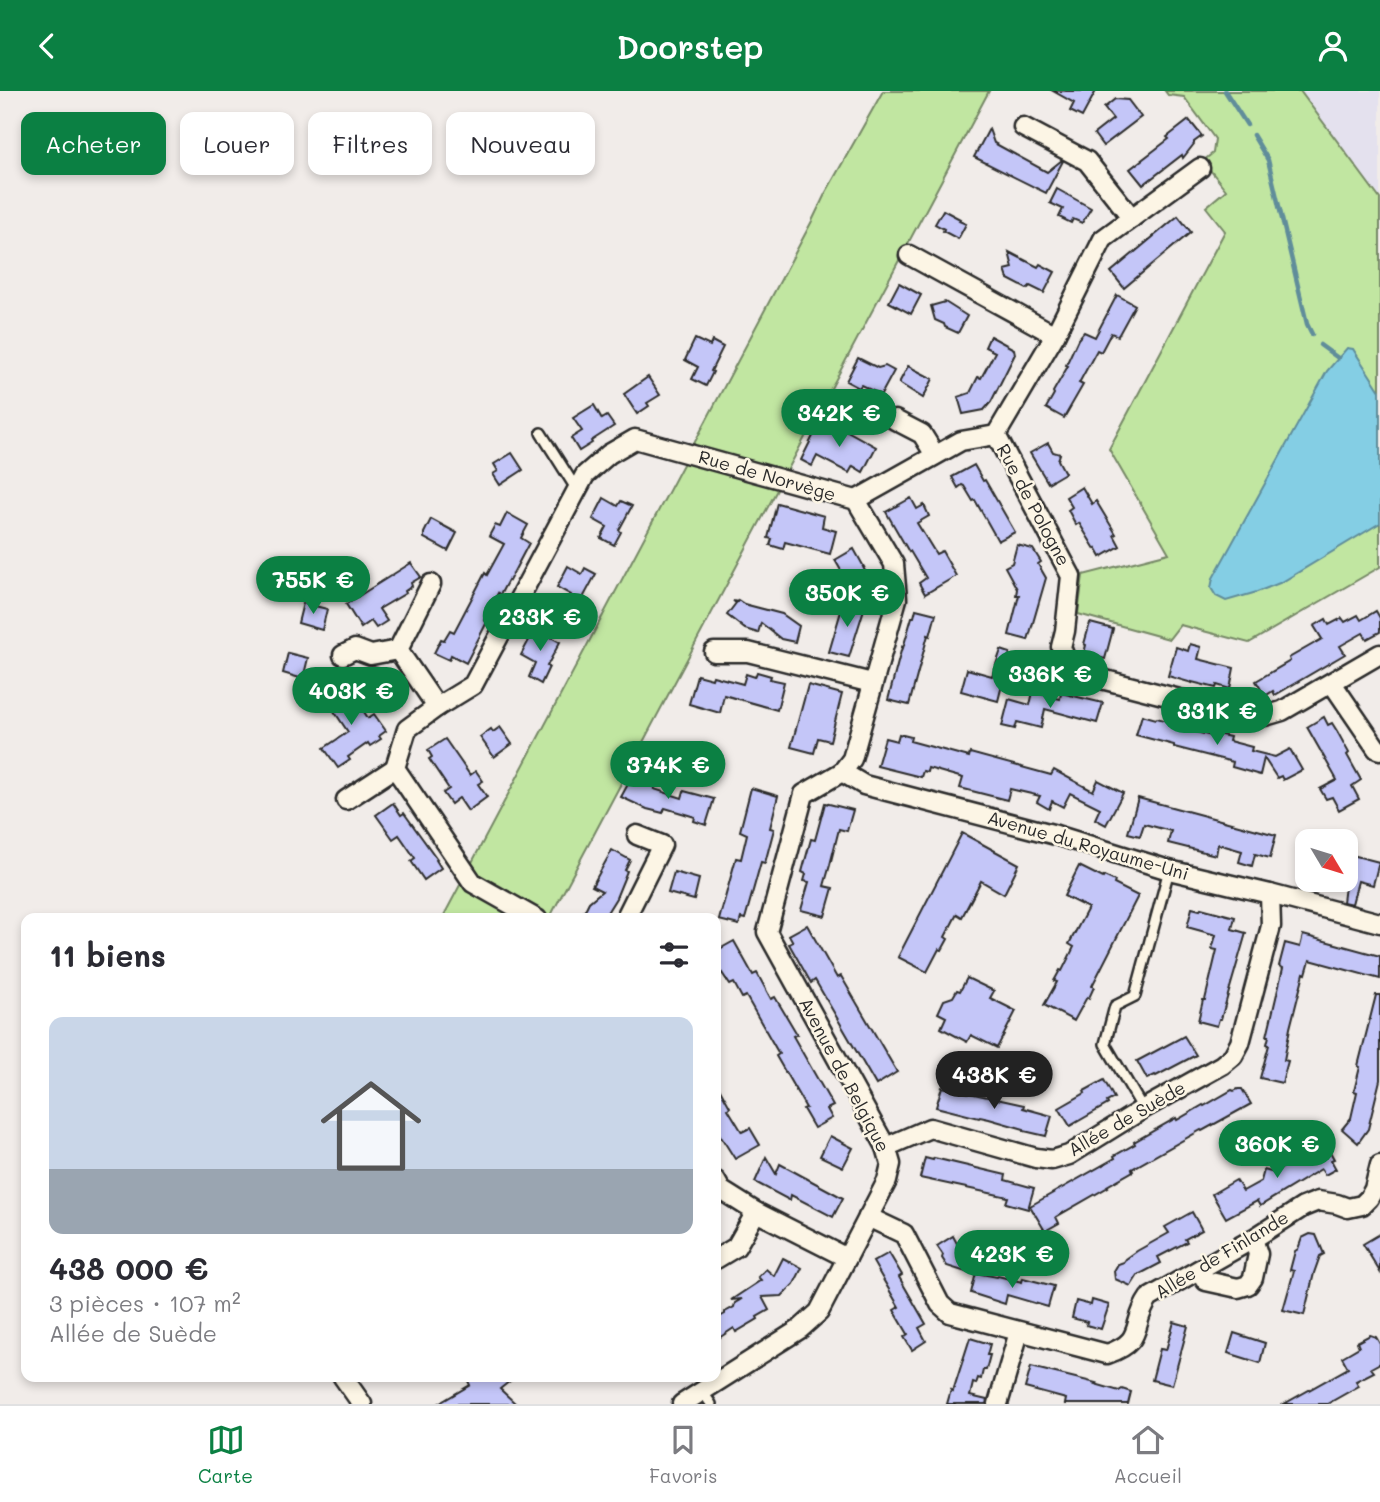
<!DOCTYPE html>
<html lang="fr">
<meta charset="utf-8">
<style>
:root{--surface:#fff;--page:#f7f7f7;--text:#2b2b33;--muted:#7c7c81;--line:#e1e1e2;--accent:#0b8043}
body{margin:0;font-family:Mali,sans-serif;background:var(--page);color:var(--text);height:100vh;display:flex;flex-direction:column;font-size:26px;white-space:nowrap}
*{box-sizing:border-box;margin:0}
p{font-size:23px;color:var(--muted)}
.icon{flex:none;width:38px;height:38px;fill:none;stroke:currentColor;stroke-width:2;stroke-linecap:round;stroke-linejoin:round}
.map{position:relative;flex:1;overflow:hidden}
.details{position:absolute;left:21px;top:822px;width:700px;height:469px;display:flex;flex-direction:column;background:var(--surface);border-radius:14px;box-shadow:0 4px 10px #0003}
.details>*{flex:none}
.banner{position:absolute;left:21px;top:21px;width:700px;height:63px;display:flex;gap:14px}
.needle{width:46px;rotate:128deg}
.buttons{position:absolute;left:1295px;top:738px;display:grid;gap:14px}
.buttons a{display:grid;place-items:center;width:63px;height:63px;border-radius:14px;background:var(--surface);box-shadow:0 4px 10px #0003;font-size:35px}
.price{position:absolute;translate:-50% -60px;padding:0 16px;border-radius:24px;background:var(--accent);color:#fff;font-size:23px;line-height:46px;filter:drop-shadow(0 2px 4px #0008)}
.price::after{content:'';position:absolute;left:50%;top:42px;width:21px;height:16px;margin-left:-10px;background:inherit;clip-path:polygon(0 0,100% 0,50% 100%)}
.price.active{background:#222;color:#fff}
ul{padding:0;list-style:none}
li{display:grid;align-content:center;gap:14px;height:371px;padding:0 28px}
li+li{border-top:2px solid var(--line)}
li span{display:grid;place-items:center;height:217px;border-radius:14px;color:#555}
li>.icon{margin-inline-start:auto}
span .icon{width:126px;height:126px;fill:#fffc;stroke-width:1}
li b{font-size:30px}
h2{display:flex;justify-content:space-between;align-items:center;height:84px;padding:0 28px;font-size:30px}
.pill{padding:0 24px;border-radius:14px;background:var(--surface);box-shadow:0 4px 10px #0003;font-size:24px;line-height:63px}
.pill.active{background:var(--accent);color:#fff}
header{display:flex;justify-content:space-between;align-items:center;height:91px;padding:0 28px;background:var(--accent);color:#fff;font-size:32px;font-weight:600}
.tabs{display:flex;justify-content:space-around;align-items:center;height:98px;border-top:2px solid var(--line);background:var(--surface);font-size:19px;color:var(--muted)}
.tabs a{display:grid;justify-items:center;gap:4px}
.tabs .active{color:var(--accent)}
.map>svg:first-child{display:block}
</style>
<header><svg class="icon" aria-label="back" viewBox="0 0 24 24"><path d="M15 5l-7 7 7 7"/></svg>Doorstep<svg class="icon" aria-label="person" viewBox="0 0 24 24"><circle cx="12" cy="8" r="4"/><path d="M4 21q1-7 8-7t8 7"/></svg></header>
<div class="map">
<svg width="1380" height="1313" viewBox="0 0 1380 1313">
<rect width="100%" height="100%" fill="#f1ece9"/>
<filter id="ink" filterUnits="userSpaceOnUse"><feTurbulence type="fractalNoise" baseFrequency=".0143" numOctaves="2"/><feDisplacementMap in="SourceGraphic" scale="14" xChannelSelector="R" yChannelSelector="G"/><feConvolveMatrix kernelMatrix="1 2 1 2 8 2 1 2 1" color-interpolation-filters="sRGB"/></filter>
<g filter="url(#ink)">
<path fill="#e4e1ee" d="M1300,0H1380V106L1353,73Z"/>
<g fill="#c1e6a1" stroke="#768866" stroke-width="2">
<path d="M883,0H989L549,828H442L812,130L825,103Z"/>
<path d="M1165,0H1300L1380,108V476L1249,552L1180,534L1169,548L1078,523L1083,484L1169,462L1109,358L1225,140L1206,116L1226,99L1203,70L1213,62L1215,48L1184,6L1168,4Z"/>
</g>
<path fill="#84cee4" stroke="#608d9a" stroke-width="2" d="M1347,257L1353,258L1380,300V432L1282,491L1257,501L1226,510L1216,505L1211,497L1213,487L1327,280Z"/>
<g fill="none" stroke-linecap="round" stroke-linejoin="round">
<g stroke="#608d9a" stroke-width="4.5">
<path d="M1225,0L1247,34"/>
<path d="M1253,44L1268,69L1307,233L1312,243"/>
<path d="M1320,254L1338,267"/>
</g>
</g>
<g fill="#c4c6f8" stroke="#2b2b2b" stroke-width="2">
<path d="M1053,0H1096L1082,26L1070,20L1074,12Z"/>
<path d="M1115,8L1128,9L1141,26L1103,55L1094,43L1113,28L1104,17Z"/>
<path d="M1189,29L1202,45L1194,51V53L1183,67L1182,64L1143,94L1130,78L1169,48L1167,46Z"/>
<path d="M989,38L994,52L1047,81L1062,69L1063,70L1046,102L974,66Z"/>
<path d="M1057,98L1091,117L1082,132L1073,128L1071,132L1059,126L1063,118L1050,112Z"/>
<path d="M943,119L960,128L959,130L966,133L958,148L943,140L944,138L935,133Z"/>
<path d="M1178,125L1191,141L1124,197L1111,181Z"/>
<path d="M1009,161L1038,176L1040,173L1055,181L1044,202L1030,195L1027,198L1008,188L1005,179L1013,177Z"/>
<path d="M899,192L921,204L911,223L889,211Z"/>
<path d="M1117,204L1135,214L1118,245L1111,242L1101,261L1097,259L1079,292L1083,294L1064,327L1046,317L1054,303L1053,301L1068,275L1066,274L1078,248L1084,241L1095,246Z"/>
<path d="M945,211L967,225L958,242L945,236L944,233L935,229L931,215Z"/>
<path d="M990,245L1014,258L1015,263L991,311L984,319L963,323L958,306L970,302L978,286L981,287L995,261L985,256Z"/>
<path d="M695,248L710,255L712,250L723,256L711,280L713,281L706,295L692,288L698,276L685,269Z"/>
<path d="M858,267L878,277L885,275L894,280L881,304L861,294L859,297L846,290Z"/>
<path d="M908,275L933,288L923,307L899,292Z"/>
<path d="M648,286L660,304L647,312L649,315L637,323L624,303Z"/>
<path d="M594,314L602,328L607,325L614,335L591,350L592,352L579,360L571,347L582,340L573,327Z"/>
<path d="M831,331L876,356L863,381L853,375L849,382L817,365L812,375L801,369L817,337L826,342Z"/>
<path d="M1048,352L1053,361L1060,363L1058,369L1065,382L1048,392L1030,362Z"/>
<path d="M512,362L523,379L500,394L493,383L498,380L494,373Z"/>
<path d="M974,374L983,390L985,389L1015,441L998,450L975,409L973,410L964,395L962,394L958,397L952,386Z"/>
<path d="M1082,396L1092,413L1096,410L1116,443L1114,444L1120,455L1101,466L1096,457L1095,458L1079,432L1076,434L1068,419L1072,416L1066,406Z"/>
<path d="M604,407L618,415L621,410L632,415L619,439L621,441L614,454L601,447L607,436L593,428Z"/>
<path d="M911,407L917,418L924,414L929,425L917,432L936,463L942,460L956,485L925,503L919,492L926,487L910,460L909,461L886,421Z"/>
<path d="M777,412L824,425L822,436L836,440L830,463L785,451L783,458L770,454L772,448L768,447Z"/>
<path d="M507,422L528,434L521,447L529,452L509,490L508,489L500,504L498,502L484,529L487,531L466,572L451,564L449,569L434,562L441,548L444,549L450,539L454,541L485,482L487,484L504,453L489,445L495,434L500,436Z"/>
<path d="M431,428L457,442L448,460L424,447V442Z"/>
<path d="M1017,454L1033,458L1041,471L1038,473L1046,487L1028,549L1009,544L1019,504H1016L1017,498L1005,476L1012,472Z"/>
<path d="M854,458L864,476H863L867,484L850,495L835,469Z"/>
<path d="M411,472L421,486L411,492L412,495L405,500L406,502L379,518L387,530L376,537L371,530L361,537L346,513Z"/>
<path d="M568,475L582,483L585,477L596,483L583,507L585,508L578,522L565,515L571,504L557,496Z"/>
<path d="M738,509L744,513L782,523L799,535L795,551L781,548L761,532L758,542L745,538L727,524L736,512L733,510L737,511Z"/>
<path d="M844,510L865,515L849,566L829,561Z"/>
<path d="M303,512L327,518L322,539L298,532Z"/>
<path d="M916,518L936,523L930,545L928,544L909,614L888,609L902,556L903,557L912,526H914Z"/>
<path d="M1376,520L1380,527V541L1367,548L1363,542L1340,555L1345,563L1275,604L1273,600L1265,605L1256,590L1290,570L1289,567L1322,548L1314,535L1326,528L1329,534L1342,527L1345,531L1358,524L1361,529Z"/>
<path d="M1090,532L1113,538L1105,568L1084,562L1086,554L1084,553Z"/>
<path d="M536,536L550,543L549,545L560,551L547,575L549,576L541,593L529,586L535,572L521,564Z"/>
<path d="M1190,553L1201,556L1198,568L1234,577L1230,598L1217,594L1216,597L1192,591V592L1168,585L1176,556L1188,560Z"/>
<path d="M1001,559L1010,562L998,610L961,600L967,578L992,585Z"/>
<path d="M288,562L308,567L303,588L283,582Z"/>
<path d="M757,581L771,585L770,588L784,591L777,619L724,604L720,622L689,613L697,584L712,588L713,585L743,593L746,583L755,586Z"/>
<path d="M342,594L349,605L352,602L368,627L374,623L386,640L379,645L381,648L370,655L368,652L348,666L350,669L338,677L324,657L348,641L324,605Z"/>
<path d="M808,594L842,603L830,650L818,647L814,662L791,656Z"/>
<path d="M1033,601L1060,608L1061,602L1103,612L1097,632L1045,618L1041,637L1017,631L1015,638L1002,635L1009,608L1030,614Z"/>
<path d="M1142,624L1156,628L1157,627L1193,637L1192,640L1216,646L1217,643L1230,646L1229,650L1252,656L1251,660L1275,666L1290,658L1302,679L1283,689L1281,685L1277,687L1264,667L1260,684L1232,676L1233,671L1174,656V654L1136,644Z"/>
<path d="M1324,626L1328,634L1332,632L1337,640L1349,662L1347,664L1361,689L1352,695L1359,708L1339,719L1332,706L1326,708L1320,698L1337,689L1307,636Z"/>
<path d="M500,636L512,653L494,666L480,646L491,638L493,641Z"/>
<path d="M899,643L911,646L910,650L969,666L970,662L1051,684L1054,679L1093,700L1098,689L1123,702L1106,734L1095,728L1100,717L1070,702L1063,716L1052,710L1049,718L1037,711L1040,705L1010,698L1007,709L960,697L963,687L928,677L927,681L923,680L921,686L877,675L885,647L897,650Z"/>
<path d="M445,648L470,684L476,680L483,690L478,693L487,706L468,720L459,707L451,713L443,702L449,698L429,668L432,666L428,659Z"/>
<path d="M633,684L641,688L643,693L655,696L654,698L682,707L684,700L714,708L706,734L694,730L695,726L665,717L663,722L647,718L621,706Z"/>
<path d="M751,697L778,705L770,737L774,738L765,772L761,771L745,828L741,827L739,834L719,829L736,767L741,768L747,743L740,740Z"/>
<path d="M1138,707L1276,744L1270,767L1255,763L1252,775L1239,771L1242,760L1218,753L1216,764L1168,752L1171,740L1144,733L1140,745L1128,742Z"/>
<path d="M393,712L401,724L404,722L437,768L436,769L441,777L424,789L411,770L415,767L399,744L393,748L376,724Z"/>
<path d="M825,712L853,719L847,740L839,738L830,774L824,795L833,797L825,825L801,819L809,791L804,790L806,783L802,781L811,748L815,749Z"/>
<path d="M962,742L1019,773L1004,803L981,790L962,826L957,823L945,846L948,848L942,859L939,858L927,881L898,866Z"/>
<path d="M612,759L630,769L625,779L627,780L616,807L603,828H592L583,823L589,811L602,800L592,795Z"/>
<path d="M1352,764L1379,771L1373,794L1358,790L1352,813L1343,811L1346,787Z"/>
<path d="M1079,775L1103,787L1104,785L1115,790L1114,793L1138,805L1092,895L1094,896L1089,907L1087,906L1074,930L1044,914L1057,891L1054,890L1060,879L1062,880L1074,856L1069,853L1088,817L1064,805Z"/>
<path d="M674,781L699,788L694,809L668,802Z"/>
<path d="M1192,817L1200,819L1201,817L1235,826L1232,838L1246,842L1221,928H1219L1217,935L1198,930L1203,909H1205L1217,859L1212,858L1216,844L1187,836Z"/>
<path d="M807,834L837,887L841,885L897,981L876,994L815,889L811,892L789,853L793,851L789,844Z"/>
<path d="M1303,844L1380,865V888L1310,869L1306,883L1304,882L1290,937L1284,969L1288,970L1282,992L1260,987L1269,954L1267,953L1269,945H1267L1283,877L1279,875L1285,852L1300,856Z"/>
<path d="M734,850L753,884L757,882L771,908L775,906L797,943L793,945L833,1015L827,1018L832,1027L814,1037L803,1018L806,1017L776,965L779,963L746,905L742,907L734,892L730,894L722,882L716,886V860Z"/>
<path d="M967,887L994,900L990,907L1016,920L997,957L971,944L967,951L941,937L946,926L938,922L944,909L953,906L957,899L960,900Z"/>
<path d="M1376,904H1380V989L1368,1038L1358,1052L1342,1038L1351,1027L1357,1001L1354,1000L1360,976L1358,975Z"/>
<path d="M1184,945L1196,964L1156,985L1155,984L1147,988L1137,970Z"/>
<path d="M1104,989L1114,1007L1107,1011L1108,1013L1070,1035L1059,1017L1085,1002L1084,1000Z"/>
<path d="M716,991L730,1016L728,1018L742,1041L750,1037L760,1054L735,1068L716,1038Z"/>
<path d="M942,996L1024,1014L1023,1017L1052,1025L1046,1045L1024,1040V1038L989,1028L980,1026L979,1027L936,1016Z"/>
<path d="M1238,998H1242L1251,1013L1202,1040L1201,1039L1132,1078L1133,1080L1107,1095L1108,1096L1056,1126L1059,1132L1045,1140L1030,1115L1115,1067L1114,1065L1135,1053L1134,1051L1176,1027L1177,1029L1203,1014L1204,1015L1232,999L1234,1000Z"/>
<path d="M830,1045L853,1057L843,1076L820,1065Z"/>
<path d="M1322,1046L1334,1068L1331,1069L1336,1078L1325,1084L1321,1078L1260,1115L1257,1110L1226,1127L1212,1103L1236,1089L1243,1100L1261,1090L1264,1079L1274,1082L1297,1068L1294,1063Z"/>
<path d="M766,1066L776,1083L780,1073L843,1107L833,1126L791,1104L790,1109H789L755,1091Z"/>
<path d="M925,1067L933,1069L934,1067L1006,1084L1005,1089L1034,1097L1028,1118L1006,1112L1008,1106L920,1087Z"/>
<path d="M1192,1121L1202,1139L1185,1148L1187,1151L1158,1166L1161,1172L1138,1184L1131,1195L1115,1188L1114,1180L1118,1173L1124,1171L1126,1168L1137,1160L1169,1142L1165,1136Z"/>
<path d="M1310,1143L1316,1144L1324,1163L1320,1165L1314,1182L1304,1224L1283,1219L1294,1180L1290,1179L1295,1160L1298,1158L1302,1147Z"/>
<path d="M1380,1143V1181L1363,1153Z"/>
<path d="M953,1145L961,1160L974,1163L969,1182L947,1175L942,1167L943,1164L937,1155Z"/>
<path d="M889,1162L902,1184L899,1186L926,1233L919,1237L926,1250L912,1259L904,1246L908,1243L894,1219L899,1216L873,1171Z"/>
<path d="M783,1167L802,1177L794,1193L782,1205L762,1206L769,1219L757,1226L758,1228L736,1241L734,1237L716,1249V1228L725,1223V1221L734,1216L735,1212L742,1208L731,1209L761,1189L758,1186L766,1178L774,1185Z"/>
<path d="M976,1182L997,1186L998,1185L1022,1191L1023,1187L1054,1195L1048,1216L1007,1204L1005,1213L971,1202Z"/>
<path d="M1092,1209L1109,1214L1101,1238L1086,1234L1087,1231L1072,1227L1076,1210L1091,1214Z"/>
<path d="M1174,1231L1188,1235L1172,1294L1152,1289L1160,1258L1166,1259Z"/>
<path d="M1234,1242L1265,1252L1260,1272L1228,1262Z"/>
<path d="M1370,1244L1376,1246L1380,1253V1272L1371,1277L1374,1281L1356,1290L1359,1295L1327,1313H1284L1348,1277L1342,1266L1359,1256L1357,1251Z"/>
<path d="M970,1247L990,1253L987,1264H990L986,1279H983L981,1288L978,1287L976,1293L973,1292L970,1305L987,1309L986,1313H947L951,1299L953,1300Z"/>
<path d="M1031,1276L1096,1292L1095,1293L1119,1300L1122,1298L1131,1301L1128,1313H1065L1066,1308L1025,1297Z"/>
<path d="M466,1286H515L500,1298L516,1313H438L470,1294Z"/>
</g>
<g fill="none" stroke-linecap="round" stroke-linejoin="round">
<defs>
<g id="service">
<path d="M541,342L577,399"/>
<path d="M1143,1018L1105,953L1115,915L1135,905L1169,779"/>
<path d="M702,1300L711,1313"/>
</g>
<g id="minor">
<path d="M1023,36L1087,70L1132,127"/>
<path d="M1200,77L1103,148L1055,244L996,344L1071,485L1065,540L1061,556L1066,569L1074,578L1086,584L1249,626L1265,625L1282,620L1380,563"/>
<path d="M909,164L1055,244"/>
<path d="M895,329L922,343L935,364"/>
<path d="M856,409L961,350L996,344"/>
<path d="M398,559L437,616"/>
<path d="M714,561H748L872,592"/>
<path d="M343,564L355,558L371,564L398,559L431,493"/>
<path d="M1332,592L1377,658L1380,659"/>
<path d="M346,709L395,677"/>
<path d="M537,828L473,792L395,677L407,638L437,616L473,594L585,384L609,363L635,348L856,409L894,473L897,508L852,668L842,681"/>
<path d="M625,828L662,754L637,744"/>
<path d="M886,1056L930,1037L1036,1067L1052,1069L1069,1064L1143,1018L1222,974L1233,965L1240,952L1271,835L1270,803"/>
<path d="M716,1090L721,1099L756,1121L847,1167"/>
<path d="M868,1126L904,1143L940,1213L950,1222L1107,1263C1146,1250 1130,1234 1149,1207L1253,1148L1303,1116L1318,1110L1337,1113L1348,1117L1362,1114L1369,1107L1374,1098L1380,1074"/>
<path d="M716,1168L736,1156L756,1121"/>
<path d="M1199,1179L1206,1190L1238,1197L1248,1194L1253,1187L1258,1163L1253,1148"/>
<path d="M343,1286L362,1313"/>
<path d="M682,1313L800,1238L819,1221L887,1090L891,1073L886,1056L767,841L804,703L842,681L864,694L1056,744L1169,779L1270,803L1380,832"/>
<path d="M998,1313L1019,1241"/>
</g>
</defs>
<use href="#service" stroke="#2b2b2b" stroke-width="14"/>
<use href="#minor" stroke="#2b2b2b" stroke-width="23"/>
<use href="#service" stroke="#fcf5e5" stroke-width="9"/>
<use href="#minor" stroke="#fcf5e5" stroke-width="18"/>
</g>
</g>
<g text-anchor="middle" stroke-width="5" stroke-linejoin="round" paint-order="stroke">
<g font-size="18" fill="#2b2b2b" stroke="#fcf5e5">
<text transform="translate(767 385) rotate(16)" y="6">Rue de Norvège</text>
<text transform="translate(1033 414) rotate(62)" y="6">Rue de Pologne</text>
<text transform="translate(1088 755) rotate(16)" y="6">Avenue du Royaume-Uni</text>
<text transform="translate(844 984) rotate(62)" y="6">Avenue de Belgique</text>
<text transform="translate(1127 1028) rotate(-30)" y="6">Allée de Suède</text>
<text transform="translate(1222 1164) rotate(-31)" y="6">Allée de Finlande</text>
</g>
</g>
</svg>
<div class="buttons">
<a><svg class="needle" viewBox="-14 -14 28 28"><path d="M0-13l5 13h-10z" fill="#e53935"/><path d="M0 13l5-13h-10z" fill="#7c7c81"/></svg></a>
</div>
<b class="price" style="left:839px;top:358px">342K €</b>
<b class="price" style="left:313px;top:525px">755K €</b>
<b class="price" style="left:847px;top:538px">350K €</b>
<b class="price" style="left:540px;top:562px">233K €</b>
<b class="price" style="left:1050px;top:619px">336K €</b>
<b class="price" style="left:351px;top:636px">403K €</b>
<b class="price" style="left:1217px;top:656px">331K €</b>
<b class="price" style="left:668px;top:710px">374K €</b>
<b class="price active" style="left:994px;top:1020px">438K €</b>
<b class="price" style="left:1277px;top:1089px">360K €</b>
<b class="price" style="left:1012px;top:1199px">423K €</b>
<div class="banner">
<a class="pill active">Acheter</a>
<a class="pill">Louer</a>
<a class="pill">Filtres</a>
<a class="pill">Nouveau</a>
</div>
<section class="details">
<h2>11 biens<svg class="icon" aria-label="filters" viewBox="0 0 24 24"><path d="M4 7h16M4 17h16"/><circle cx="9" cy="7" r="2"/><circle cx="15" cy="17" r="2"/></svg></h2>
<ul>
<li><span style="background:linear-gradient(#c9d6e8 70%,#9aa5b1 0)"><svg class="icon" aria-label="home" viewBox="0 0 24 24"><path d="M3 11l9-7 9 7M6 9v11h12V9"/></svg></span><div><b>438 000 €</b><p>3 pièces · 107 m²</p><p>Allée de Suède</p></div></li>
</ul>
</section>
</div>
<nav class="tabs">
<a class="active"><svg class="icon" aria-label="map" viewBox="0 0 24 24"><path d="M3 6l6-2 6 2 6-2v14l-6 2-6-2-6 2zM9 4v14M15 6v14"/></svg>Carte</a>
<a><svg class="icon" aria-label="saved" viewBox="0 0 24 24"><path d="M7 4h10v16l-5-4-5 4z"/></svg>Favoris</a>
<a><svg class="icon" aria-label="home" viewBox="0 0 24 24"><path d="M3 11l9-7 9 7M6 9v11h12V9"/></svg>Accueil</a>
</nav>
